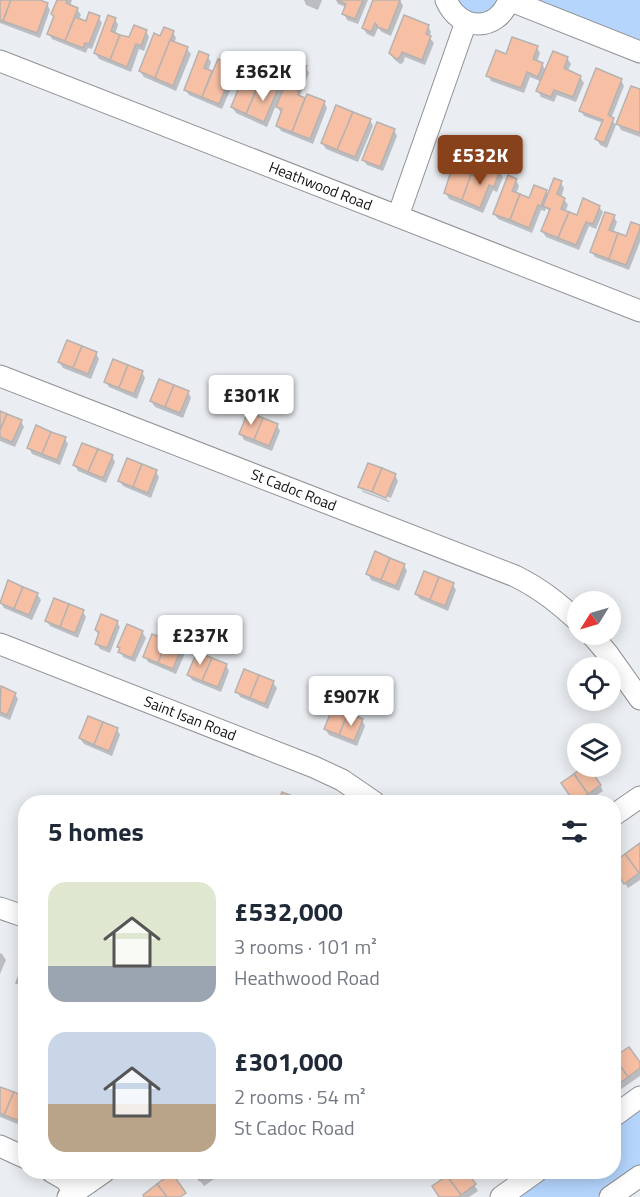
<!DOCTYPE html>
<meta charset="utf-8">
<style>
:root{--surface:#fff;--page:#f2f2f3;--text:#1f2937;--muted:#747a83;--accent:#87421b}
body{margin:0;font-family:"Titillium Web",sans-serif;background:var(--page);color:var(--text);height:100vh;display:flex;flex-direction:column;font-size:22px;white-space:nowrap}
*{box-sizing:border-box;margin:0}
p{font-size:20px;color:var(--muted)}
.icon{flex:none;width:33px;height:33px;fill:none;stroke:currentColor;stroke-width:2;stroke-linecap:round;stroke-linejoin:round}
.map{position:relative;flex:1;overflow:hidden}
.details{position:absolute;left:18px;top:795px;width:603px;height:384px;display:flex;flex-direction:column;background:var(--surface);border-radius:24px;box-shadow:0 3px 15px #0003}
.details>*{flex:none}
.needle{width:39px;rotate:233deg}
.controls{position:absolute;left:567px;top:591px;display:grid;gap:12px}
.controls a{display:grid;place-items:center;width:54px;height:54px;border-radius:50%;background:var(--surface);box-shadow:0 3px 15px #0003;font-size:30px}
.price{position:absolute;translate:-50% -51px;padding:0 14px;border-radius:6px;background:#fff;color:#222;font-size:20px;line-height:39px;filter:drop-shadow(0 2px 3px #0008)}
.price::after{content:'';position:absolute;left:50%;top:36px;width:18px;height:14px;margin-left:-9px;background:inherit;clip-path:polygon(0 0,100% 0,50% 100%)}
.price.current{background:var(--accent);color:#fff}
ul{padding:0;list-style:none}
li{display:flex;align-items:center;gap:18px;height:150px;padding:0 30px}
li span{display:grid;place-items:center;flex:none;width:168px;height:120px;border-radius:18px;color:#555}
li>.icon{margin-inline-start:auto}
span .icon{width:72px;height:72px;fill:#fffc;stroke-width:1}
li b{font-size:26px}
h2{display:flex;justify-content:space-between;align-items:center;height:72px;padding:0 30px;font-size:26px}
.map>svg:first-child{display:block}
</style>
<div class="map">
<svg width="640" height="1197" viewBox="0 0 640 1197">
<rect width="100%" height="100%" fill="#eaedf1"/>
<g fill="#b5d5fd">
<path d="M454,0H501L497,8L475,16Z"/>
<path d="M522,0H640V46Z"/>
<path d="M640,1105V1169L600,1197H512L547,1172H614V1124Z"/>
</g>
<g fill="#0003">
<path d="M0,0H36L47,4L50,10L40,38L0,23Z"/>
<path d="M59,0H72L70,6L77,9L81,15L78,20L86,23L99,18L102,23L92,49L88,48L86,53L52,39L49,34L55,18Z"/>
<path d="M304,0H322L318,10L306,5Z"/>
<path d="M336,0H368L358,24L347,20L344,14L346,7L338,4Z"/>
<path d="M374,0H400L403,6L391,36L382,32L378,28L374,37L367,34L363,28Z"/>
<path d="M115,19L118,25L115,34L130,39L146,31L149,37L144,51L139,49L131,72L99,59L95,53Z"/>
<path d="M428,26L431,32L429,37L434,43L425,65L405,57L403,63L400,64L394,59L391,53Z"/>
<path d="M173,32L176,38L174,43L187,49L191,54L176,91L144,77L140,71L161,38Z"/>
<path d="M537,48L540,53L537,62L542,64L546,71L567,58L571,64L567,72L580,77L584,83L576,102L557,95L554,102L541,97L538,91L542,82L530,77L524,93L491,81L488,75L507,56Z"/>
<path d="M208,57L211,62L208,71L213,73L234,67L238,75L260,79L263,85L261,92L266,95L279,85L283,93L306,67L309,73L300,95L302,98L306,100L324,102L327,108L313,144L281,131L277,125L281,113L276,105L267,127L236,113L232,107L240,89L234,81L222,109L189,95L186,90Z"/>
<path d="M621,80L624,86L611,119L616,125L607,148L600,145L597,139L603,123L584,116L581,110Z"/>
<path d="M640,91V137L621,130L618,124Z"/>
<path d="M370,120L373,126L358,162L326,149L322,143Z"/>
<path d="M394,130L397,136L383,171L367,165L363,159Z"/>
<path d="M468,160L471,166L468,175L480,179L485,166L499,172L503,177L497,192L493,190L483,213L449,199L446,193L455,171Z"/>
<path d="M516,180L519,186L516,194L530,200L546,192L549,196L561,183L564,188L561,198L564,199L568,205L565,212L577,217L599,207L603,212L596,229L589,226L579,250L546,237L542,231L550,212L546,208L545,211L541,210L532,233L498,219L494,214Z"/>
<path d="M614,217L617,222L613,233L627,237L640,227V242L629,270L595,257L592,252Z"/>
<path d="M96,353L99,359L91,379L63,368L59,362Z"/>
<path d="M142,372L145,378L137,399L109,387L105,381Z"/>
<path d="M188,392L191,398L183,418L155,407L151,401Z"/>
<path d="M0,412L21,421L24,427L15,447L0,441Z"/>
<path d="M277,425L280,431L272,451L244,440L241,434Z"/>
<path d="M65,439L68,444L60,465L32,454L29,448Z"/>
<path d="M112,456L115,462L106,483L78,471L75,465Z"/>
<path d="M156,472L159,477L151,498L123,486L120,481Z"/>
<path d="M395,475L398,481L391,498L362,487V490L390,501L389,502L363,492L360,487Z"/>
<path d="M404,565L407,571L399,591L371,580L368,574Z"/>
<path d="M453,585L456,590L448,611L420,599L416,594Z"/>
<path d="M37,594L41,600L32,620L4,608L1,603Z"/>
<path d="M83,612L86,617L78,638L50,626L47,621Z"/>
<path d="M117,622L120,627L110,653L100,649L96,643L99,636L96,630Z"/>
<path d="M142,632L146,638L135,662L123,657L119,647Z"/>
<path d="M181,647L185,653L176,674L148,662L145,656Z"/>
<path d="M226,665L229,671L221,692L192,680L189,675Z"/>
<path d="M273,683L277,688L268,709L240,697L237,691Z"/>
<path d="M0,688L15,694L18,699L10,720L0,716Z"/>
<path d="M362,720L365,726L357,746L329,735L325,729Z"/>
<path d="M117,729L120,735L112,756L84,744L80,738Z"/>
<path d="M600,785L603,791L587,802H575L566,789Z"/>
<path d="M283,794L304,802H280Z"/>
<path d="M640,845V880L628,888L616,870L614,864Z"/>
<path d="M0,953L2,954L6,960L0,974Z"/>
<path d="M26,963V990L21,988L17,982Z"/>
<path d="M629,1049L640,1065V1076L617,1092L614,1087V1060Z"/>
<path d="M0,1089L26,1099V1119L23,1126L0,1117Z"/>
<path d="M194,1172H224L204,1186Z"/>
<path d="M455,1172H465L478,1191L469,1197H440L434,1187Z"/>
<path d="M489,1172H504L494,1179Z"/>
</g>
<g fill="#f7c0a5" stroke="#b7b2b0" stroke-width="1.5">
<path d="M0,0H11L3,21L0,20Z"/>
<path d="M11,0H40L48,3L37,33L3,21Z"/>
<path d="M57,0H67L66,3L78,8L65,41L47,34L54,16L51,14Z"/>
<path d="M337,0H363L355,19L342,14L346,4Z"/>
<path d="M373,0H400L388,31L377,27V25L375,23L371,32L362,28Z"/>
<path d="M89,12L100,16L89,44L85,43L83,48L65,41L75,17L86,21Z"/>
<path d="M108,15L116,18L111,31L120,35L110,60L94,53Z"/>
<path d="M404,15L429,25L426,34L431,36L422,60L402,52L400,57L396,59L389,53Z"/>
<path d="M134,25L147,30L141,46L136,44L127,67L110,60L120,35L129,37Z"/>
<path d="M164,27L174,31L155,78L139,71L154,33L160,36Z"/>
<path d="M512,37L538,46L533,59L543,63L538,77L527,72L521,88L486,76L496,50L506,54Z"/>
<path d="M170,40L188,47L173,86L155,78Z"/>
<path d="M199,51L209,55L204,68L212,71L202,97L184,90Z"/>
<path d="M553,51L568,57L564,68L581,76L573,97L554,90L551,97L536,91Z"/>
<path d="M218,59L235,66L219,104L202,97Z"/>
<path d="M294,61L307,66L297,90L299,91L298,95L305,98L292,132L276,126L282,109L276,107Z"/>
<path d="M596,68L622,79L608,115L614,118L604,143L595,139L603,120L579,111Z"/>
<path d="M239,69L261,78L246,114L231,107L240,85L233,82Z"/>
<path d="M271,80L280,84L264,122L246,114L257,89L266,93Z"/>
<path d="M631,86L640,89V133L616,124Z"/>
<path d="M307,94L325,101L310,139L292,132Z"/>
<path d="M336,105L353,112L337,150L321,143Z"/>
<path d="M353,112L371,119L355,157L337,150Z"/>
<path d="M377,122L395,129L380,167L362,160Z"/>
<path d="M460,155L469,159L464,172L471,175L462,200L444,193L452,168L454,169Z"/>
<path d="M485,164L500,170L494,187L489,185L480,208L462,200L471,175L480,177Z"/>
<path d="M508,175L517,179L512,191L520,194L510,220L493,214Z"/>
<path d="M554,178L562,181L557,194L565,198L561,209L569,212L558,238L541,231L550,209L543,206Z"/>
<path d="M534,185L547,190L541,206L538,205L529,228L510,220L520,194L529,198Z"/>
<path d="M583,198L600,206L593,224L586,222L576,245L558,238L569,212L577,215Z"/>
<path d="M605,212L615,215L609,230L618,233L609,259L590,252Z"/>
<path d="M631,222L640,225V229L626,265L609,259L618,233L626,236Z"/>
<path d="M67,340L82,346L73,368L58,362Z"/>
<path d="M82,346L97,352L88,374L73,368Z"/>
<path d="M113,359L128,365L119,388L104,382Z"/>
<path d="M128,365L143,371L134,394L119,388Z"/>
<path d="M159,379L174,385L165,407L150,401Z"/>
<path d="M174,385L189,391L180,413L165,407Z"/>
<path d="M0,411L7,414L0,430Z"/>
<path d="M248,412L263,418L254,440L239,434Z"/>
<path d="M7,414L22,420L12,442L0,437V430Z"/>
<path d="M263,418L278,424L269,446L254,440Z"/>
<path d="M36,425L51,432L42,454L27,448Z"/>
<path d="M51,432L66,437L57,460L42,454Z"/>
<path d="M82,443L98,449L88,472L73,465Z"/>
<path d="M98,449L113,455L103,478L88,472Z"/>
<path d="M127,458L142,464L133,487L118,481Z"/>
<path d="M368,463L382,468L372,492L358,487Z"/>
<path d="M142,464L157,470L148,493L133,487Z"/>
<path d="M382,468L396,474L386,498L372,492Z"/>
<path d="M375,551L390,558L381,580L366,574Z"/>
<path d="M390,558L405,564L396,586L381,580Z"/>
<path d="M424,571L439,577L430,600L415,594Z"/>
<path d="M439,577L454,583L445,606L430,600Z"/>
<path d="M8,580L23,587L14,609L0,603Z"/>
<path d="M23,587L38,593L29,615L14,609Z"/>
<path d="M54,598L69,604L60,627L45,621Z"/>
<path d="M69,604L84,610L75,633L60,627Z"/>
<path d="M101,614L118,621L107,648L95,644L99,632L95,630Z"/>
<path d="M127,624L143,631L132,658L118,652L120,648L117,647Z"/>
<path d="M152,634L167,640L158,663L143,657Z"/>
<path d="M167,640L182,646L173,669L158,663Z"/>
<path d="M197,652L212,658L202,681L187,675Z"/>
<path d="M212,658L227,664L218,687L202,681Z"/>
<path d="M244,669L259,675L250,698L235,692Z"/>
<path d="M259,675L274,681L265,704L250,698Z"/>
<path d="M1,686L16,693L7,715L0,712Z"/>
<path d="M333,707L348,713L339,735L324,729Z"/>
<path d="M348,713L363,719L354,741L339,735Z"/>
<path d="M88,716L103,722L94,745L79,738Z"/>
<path d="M103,722L118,728L109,751L94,745Z"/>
<path d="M584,766H588L601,785L588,794L574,774Z"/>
<path d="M574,774L588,794L575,802H574L561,783Z"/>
<path d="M282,792L297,798L296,802H278Z"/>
<path d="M640,843V872L639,873L625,854Z"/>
<path d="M625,854L639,873L624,884L614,869V862Z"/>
<path d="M25,960H26V986L16,983Z"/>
<path d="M629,1047L640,1062V1068L628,1077L614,1057Z"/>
<path d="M614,1057L628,1077L614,1087Z"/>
<path d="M0,1087L14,1092L4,1115L0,1113Z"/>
<path d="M14,1092L26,1097V1106L20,1121L4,1115Z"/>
<path d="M193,1172H213L200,1181Z"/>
<path d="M453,1172H467L476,1184L461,1195L447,1176Z"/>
<path d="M172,1173L186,1193L180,1197H167L157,1184Z"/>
<path d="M447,1176L461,1195L458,1197H439L432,1186Z"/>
<path d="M157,1184L167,1197H144L143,1195Z"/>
</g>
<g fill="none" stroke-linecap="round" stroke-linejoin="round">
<defs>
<g id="minor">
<path d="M446,0C459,31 497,33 509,0"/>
<path d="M509,0L640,52"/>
<path id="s1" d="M0,61L640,311"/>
<path d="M398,216L466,22"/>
<path id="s2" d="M0,376L515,576C541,589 557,602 578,621"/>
<path d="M591,634L608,654L640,699"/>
<path id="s3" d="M0,644L314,767L342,780L374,802"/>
<path d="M614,815L640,797"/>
<path d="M0,908L26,917"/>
<path d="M614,1116L640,1097"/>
<path d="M0,1146L26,1158"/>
<path d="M52,1172L66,1180L74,1192"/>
<path d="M68,1197L104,1172"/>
<path d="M501,1197L536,1172"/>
<path d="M610,1197L640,1176"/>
</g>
</defs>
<use href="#minor" stroke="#8f9195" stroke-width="23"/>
<use href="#minor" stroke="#fff" stroke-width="21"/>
</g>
<g text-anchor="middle" stroke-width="4.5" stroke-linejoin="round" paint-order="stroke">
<g font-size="15" fill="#0f1011" stroke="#fff">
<text dy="5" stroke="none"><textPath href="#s1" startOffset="344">Heathwood Road</textPath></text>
<text dy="5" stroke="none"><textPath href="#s2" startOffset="315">St Cadoc Road</textPath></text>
<text dy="5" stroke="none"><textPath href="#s3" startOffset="204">Saint Isan Road</textPath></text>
</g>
</g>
</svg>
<div class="controls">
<a><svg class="needle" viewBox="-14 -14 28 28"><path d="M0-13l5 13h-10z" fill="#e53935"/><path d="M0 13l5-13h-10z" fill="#747a83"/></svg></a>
<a><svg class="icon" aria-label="locate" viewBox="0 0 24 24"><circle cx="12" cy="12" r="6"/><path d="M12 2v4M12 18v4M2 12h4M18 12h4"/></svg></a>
<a><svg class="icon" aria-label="layers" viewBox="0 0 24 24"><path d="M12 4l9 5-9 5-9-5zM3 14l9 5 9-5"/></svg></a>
</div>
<b class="price" style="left:263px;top:102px">£362K</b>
<b class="price current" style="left:480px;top:186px">£532K</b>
<b class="price" style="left:251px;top:426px">£301K</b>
<b class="price" style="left:200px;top:666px">£237K</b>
<b class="price" style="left:351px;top:727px">£907K</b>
<section class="details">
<h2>5 homes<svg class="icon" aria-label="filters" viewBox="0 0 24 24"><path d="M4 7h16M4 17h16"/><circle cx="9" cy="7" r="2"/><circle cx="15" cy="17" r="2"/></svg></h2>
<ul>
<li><span style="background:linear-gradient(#dfe7d0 70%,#9aa5b1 0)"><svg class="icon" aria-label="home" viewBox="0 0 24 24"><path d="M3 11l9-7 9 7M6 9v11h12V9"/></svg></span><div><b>£532,000</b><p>3 rooms · 101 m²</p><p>Heathwood Road</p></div></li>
<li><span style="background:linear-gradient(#c9d6e8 60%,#b9a48a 0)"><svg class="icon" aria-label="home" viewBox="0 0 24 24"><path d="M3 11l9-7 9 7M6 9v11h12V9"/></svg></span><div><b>£301,000</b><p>2 rooms · 54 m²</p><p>St Cadoc Road</p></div></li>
</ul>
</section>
</div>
